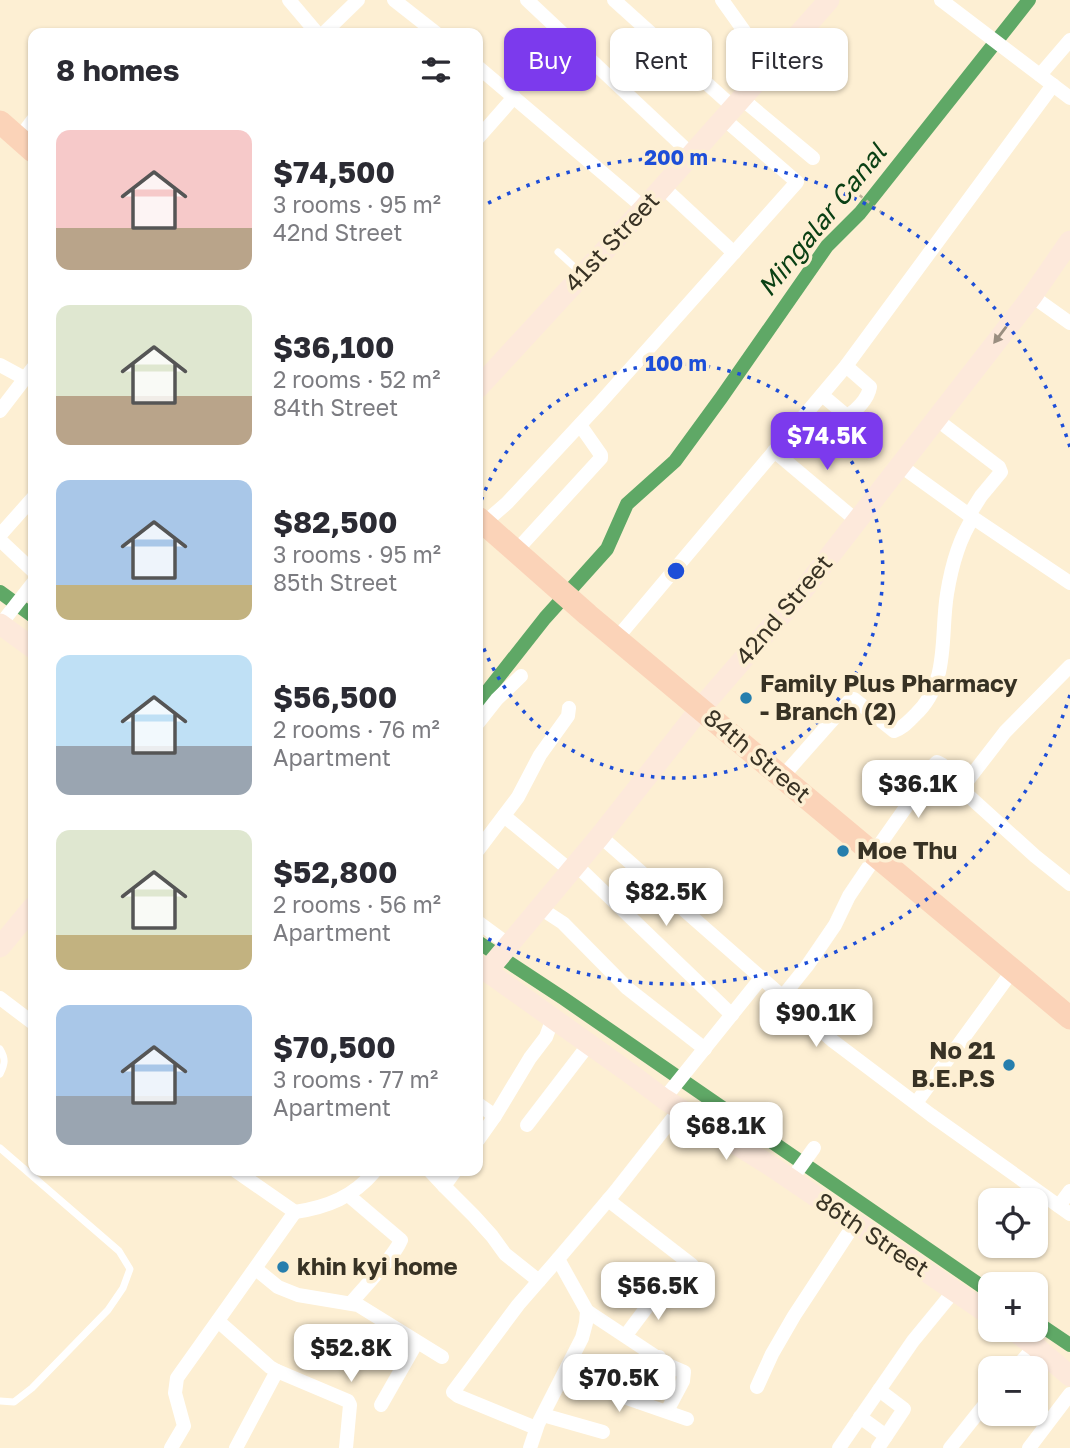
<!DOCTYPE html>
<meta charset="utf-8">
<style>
:root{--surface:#fff;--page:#f2f2f3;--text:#2b2b33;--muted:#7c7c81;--accent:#7c3aed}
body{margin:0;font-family:"Golos Text",sans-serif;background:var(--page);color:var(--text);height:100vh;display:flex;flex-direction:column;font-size:26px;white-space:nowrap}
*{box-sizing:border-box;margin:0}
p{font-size:23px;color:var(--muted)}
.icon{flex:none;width:38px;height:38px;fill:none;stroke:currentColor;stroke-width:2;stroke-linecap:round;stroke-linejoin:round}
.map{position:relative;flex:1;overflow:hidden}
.drawer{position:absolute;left:28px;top:28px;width:455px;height:1148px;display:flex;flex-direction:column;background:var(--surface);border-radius:14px;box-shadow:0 2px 5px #0004}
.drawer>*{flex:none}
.banner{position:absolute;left:504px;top:28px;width:460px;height:63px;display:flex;gap:14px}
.tools{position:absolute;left:978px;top:1188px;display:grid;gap:14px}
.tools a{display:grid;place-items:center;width:70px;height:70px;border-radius:14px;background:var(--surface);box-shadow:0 2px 5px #0004;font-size:35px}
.price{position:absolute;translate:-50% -60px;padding:0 16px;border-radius:14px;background:#fff;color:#222;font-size:23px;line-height:46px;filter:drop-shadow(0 2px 4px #0008)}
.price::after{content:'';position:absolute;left:50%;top:42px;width:21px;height:16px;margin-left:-10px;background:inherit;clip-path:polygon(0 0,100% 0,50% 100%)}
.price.current{background:var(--accent);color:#fff}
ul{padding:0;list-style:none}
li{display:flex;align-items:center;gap:21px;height:175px;padding:0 28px}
li span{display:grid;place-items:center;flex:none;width:196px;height:140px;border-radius:14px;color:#555}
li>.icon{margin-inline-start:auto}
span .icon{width:84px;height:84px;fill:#fffc;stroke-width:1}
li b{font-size:30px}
h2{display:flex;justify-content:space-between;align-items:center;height:84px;padding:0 28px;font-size:30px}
.tag{padding:0 24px;border-radius:14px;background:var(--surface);box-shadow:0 2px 5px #0004;font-size:24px;line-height:63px}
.tag.current{background:var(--accent);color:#fff}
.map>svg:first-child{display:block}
</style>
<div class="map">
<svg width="1070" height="1448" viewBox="0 0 1070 1448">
<rect width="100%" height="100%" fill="#fdefd3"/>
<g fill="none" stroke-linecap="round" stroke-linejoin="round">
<g stroke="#5fa866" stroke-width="14">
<path d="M0,592L33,616"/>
<path d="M478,703L545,618L607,549L627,504L675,461L721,398L827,246L860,213L1029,0"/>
<path d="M478,942L563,998L990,1292"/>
<path d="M1036,1322L1070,1345"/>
</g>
<path stroke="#c0b49c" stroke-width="2.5" stroke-dasharray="3.5 5" stroke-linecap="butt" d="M853,190L886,216"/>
<g stroke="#fff" stroke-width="7">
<path d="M558,252L582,274"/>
<path d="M0,1049C6,1059 5,1064 0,1074"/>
<path d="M0,1148L119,1251L130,1269L123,1288L108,1310L32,1388L14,1402L0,1401"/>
</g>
<g stroke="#fff" stroke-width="14">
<path d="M289,0L317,33"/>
<path d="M394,0L436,33"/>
<path d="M527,0L691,154"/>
<path d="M614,0L733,107"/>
<path d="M722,0L769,66"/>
<path d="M941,0L1070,98"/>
<path d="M324,33L358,0"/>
<path d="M478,67L644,208"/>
<path d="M1040,75L1070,40"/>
<path d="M741,98L813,158"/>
<path d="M478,138L514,97"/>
<path d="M19,139L33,120"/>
<path d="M663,187L734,253"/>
<path d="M1032,296L1070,323"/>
<path d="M0,365L24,378"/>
<path d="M822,395L847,416C856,411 868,399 870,387L846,366"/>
<path d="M0,411L33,368"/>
<path d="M936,419L999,467L1001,472L981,496L969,515"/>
<path d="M774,451L857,521"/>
<path d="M901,466L969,515L1070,583"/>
<path d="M484,523L507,503L600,403L797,182L723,118"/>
<path d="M0,535L33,498"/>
<path d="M0,540L33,571"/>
<path d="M515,552L601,458V455L580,425"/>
<path d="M0,625L33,583"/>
<path d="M617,638L846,366L1053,85"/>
<path d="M478,723L497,699L521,676"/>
<path d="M782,777L851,699H854L894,731C903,728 908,722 915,715C950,682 940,637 947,594C951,569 959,539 973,518"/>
<path d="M961,789L1005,732L1070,666"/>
<path d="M504,816L571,871"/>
<path d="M600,836L833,1041L931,1115L1070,1214"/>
<path d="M478,850L518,797L540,755L568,716L569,708"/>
<path d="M873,854L911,800L928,771L937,762C948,766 955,779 961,789L1035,856L1070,884"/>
<path d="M576,865L732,1015"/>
<path d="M540,908L563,923L627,988L705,1049"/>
<path d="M478,922L509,945"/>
<path d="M783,996L807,966L835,925L849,896L876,856"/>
<path d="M0,998L33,1023"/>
<path d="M664,1099L762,977"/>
<path d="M916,1103L1013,970"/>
<path d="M478,1104L495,1116"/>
<path d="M527,1125L589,1044"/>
<path d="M478,1140L495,1116L530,1058L546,1037L553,1018"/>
<path d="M236,1171L295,1212C328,1207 353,1197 375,1171"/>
<path d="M430,1171L444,1186L474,1216L492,1236L505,1254L539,1281"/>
<path d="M791,1180L814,1148"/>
<path d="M444,1186L455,1171"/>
<path d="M348,1195L401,1240C394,1257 364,1287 351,1303"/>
<path d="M608,1200L692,1265"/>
<path d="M1059,1206L1070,1191"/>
<path d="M256,1269L278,1287L298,1295L358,1305L442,1357"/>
<path d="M587,1311L670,1366L684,1372L683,1381L667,1411"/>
<path d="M218,1321L270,1367L277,1371L236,1448"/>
<path d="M626,1335L662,1287"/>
<path d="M1016,1368L1035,1346"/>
<path d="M277,1371L348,1401L350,1405L346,1448"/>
<path d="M563,1376L687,1419"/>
<path d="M757,1387L772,1354L794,1316L855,1223"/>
<path d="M879,1390L904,1409L886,1436"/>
<path d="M611,1392L620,1364"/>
<path d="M639,1402L659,1357"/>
<path d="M381,1405L417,1342"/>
<path d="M543,1415L603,1432"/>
<path d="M860,1417L886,1436L878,1448"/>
<path d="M536,1428L458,1396L453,1392L518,1305L558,1259"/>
<path d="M171,1448L184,1426L175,1393L177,1378L295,1212"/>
<path d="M530,1448L538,1424L582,1338L586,1323L587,1311L558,1259L614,1193L680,1109"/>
<path d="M839,1448L913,1341L954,1291"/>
<path d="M950,1448L990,1398"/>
<path d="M1029,1448L1070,1394"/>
</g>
<g stroke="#fde9db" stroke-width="21">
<path d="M478,388L644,208L829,0"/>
<path d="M0,624L33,648"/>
<path d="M0,947L33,907"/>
<path d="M478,965L631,1074L664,1099L774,1168L990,1315"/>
<path d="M487,971L600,836L700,709L804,589L1032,296L1070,241"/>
<path d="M1013,1330L1035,1346L1070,1376"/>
</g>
<g stroke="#fbd3b8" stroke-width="23">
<path d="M0,122L33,151"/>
<path d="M478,518L588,615L1070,1018"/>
</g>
</g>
<defs><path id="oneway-solid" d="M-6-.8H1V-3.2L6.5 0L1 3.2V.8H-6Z" transform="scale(1.75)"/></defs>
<use fill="#9a8e80" href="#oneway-solid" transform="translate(1000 335) rotate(127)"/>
<g fill="none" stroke="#1d4ed8" stroke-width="3.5" stroke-dasharray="3.5 7">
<path d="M478 510A207 207 0 1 1 478 632"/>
<path d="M1070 695A413 413 0 0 1 479 934M479 208A413 413 0 0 1 1070 447"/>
</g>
<g fill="#267ead" stroke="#fdefd3" stroke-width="2.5">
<circle cx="746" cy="698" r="7"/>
<circle cx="843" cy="851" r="7"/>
<circle cx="1009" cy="1065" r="7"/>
<circle cx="283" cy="1267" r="7"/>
</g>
<g text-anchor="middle" stroke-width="7" stroke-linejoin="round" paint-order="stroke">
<g font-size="24" fill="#383224" stroke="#fdefd3">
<text transform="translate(612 242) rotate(-47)" y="8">41st Street</text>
<text transform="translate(784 610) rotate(-50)" y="8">42nd Street</text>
<text transform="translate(757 756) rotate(40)" y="8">84th Street</text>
<text transform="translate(872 1235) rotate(34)" y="8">86th Street</text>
</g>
<g font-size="24" font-weight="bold" fill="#383224" stroke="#fdefd3" text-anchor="start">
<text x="760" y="692">Family Plus Pharmacy<tspan x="760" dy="28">- Branch (2)</tspan></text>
<text x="857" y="859">Moe Thu</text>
<text x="995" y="1059" text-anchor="end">No 21<tspan x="995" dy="28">B.E.P.S</tspan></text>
<text x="297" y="1275">khin kyi home</text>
</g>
<g font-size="26" font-style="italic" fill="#0a4014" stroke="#fdefd3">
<text transform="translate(822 220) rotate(-51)" y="9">Mingalar Canal</text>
</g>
</g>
<circle cx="676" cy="571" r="10" fill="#1d4ed8" stroke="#fdefd3" stroke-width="3.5"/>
<g font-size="21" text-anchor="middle" font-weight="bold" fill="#1d4ed8" stroke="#fdefd3" stroke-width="7" stroke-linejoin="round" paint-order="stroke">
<text x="676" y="165">200 m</text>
<text x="676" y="371">100 m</text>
</g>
</svg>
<div class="tools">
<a><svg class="icon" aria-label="locate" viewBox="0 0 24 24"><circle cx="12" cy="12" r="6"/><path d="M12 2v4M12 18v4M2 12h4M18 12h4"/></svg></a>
<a>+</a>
<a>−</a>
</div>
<b class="price current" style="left:827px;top:472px">$74.5K</b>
<b class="price" style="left:918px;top:820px">$36.1K</b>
<b class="price" style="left:666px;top:928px">$82.5K</b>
<b class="price" style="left:816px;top:1049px">$90.1K</b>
<b class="price" style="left:726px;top:1162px">$68.1K</b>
<b class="price" style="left:658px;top:1322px">$56.5K</b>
<b class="price" style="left:351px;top:1384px">$52.8K</b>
<b class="price" style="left:619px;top:1414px">$70.5K</b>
<div class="banner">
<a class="tag current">Buy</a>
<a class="tag">Rent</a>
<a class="tag">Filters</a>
</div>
<section class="drawer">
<h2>8 homes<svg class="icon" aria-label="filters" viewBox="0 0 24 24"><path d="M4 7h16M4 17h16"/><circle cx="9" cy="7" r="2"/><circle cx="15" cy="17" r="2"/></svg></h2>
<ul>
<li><span style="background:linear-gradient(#f6c9c9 70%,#b9a48a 0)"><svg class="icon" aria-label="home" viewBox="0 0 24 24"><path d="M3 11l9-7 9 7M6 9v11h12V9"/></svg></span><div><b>$74,500</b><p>3 rooms · 95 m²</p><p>42nd Street</p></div></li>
<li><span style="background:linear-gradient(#dfe7d0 65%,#b9a48a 0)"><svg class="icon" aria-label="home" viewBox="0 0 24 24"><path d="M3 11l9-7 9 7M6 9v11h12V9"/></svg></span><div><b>$36,100</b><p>2 rooms · 52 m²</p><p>84th Street</p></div></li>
<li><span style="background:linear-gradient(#a9c7e8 75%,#c2b280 0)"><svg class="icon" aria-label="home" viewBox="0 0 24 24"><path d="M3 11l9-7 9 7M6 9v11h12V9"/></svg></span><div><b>$82,500</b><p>3 rooms · 95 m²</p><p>85th Street</p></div></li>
<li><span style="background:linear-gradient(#bfe0f5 65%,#9aa5b1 0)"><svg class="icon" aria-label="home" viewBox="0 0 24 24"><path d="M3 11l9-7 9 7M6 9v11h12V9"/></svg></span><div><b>$56,500</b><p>2 rooms · 76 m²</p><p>Apartment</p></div></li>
<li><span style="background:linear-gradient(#dfe7d0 75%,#c2b280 0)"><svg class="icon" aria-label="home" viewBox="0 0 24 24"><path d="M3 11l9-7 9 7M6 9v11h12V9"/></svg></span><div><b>$52,800</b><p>2 rooms · 56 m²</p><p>Apartment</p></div></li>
<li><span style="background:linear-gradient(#a9c7e8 65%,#9aa5b1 0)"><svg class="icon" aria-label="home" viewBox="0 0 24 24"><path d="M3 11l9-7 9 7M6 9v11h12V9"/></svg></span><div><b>$70,500</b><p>3 rooms · 77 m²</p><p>Apartment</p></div></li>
</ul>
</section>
</div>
